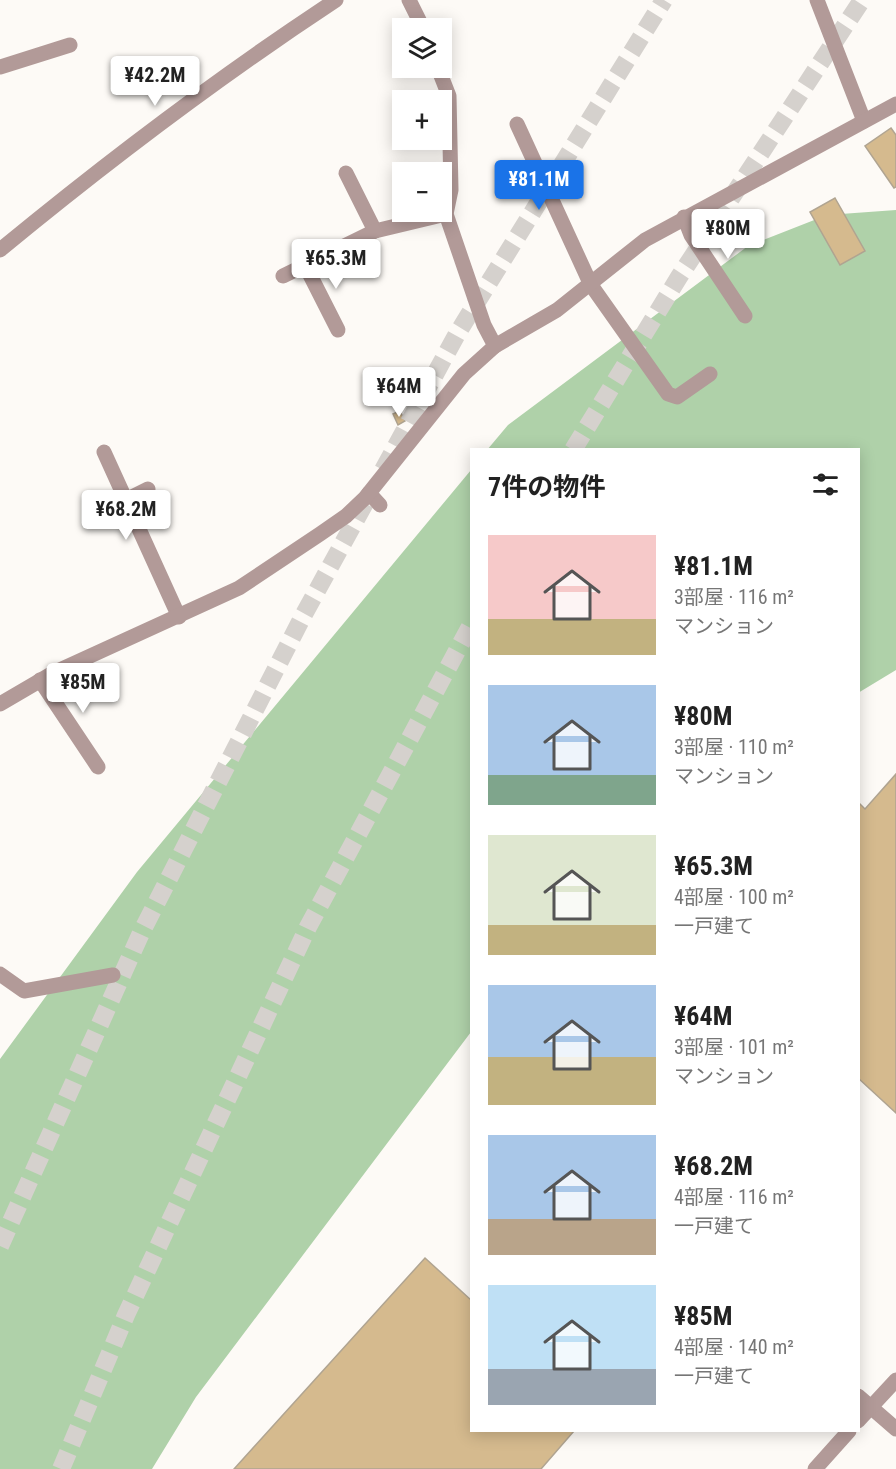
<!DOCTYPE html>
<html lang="ja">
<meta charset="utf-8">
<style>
:root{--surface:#fff;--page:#f6f6f6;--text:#222;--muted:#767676;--accent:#1a73e8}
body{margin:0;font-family:"Roboto Condensed","Noto Sans JP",sans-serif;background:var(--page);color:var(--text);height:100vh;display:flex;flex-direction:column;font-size:22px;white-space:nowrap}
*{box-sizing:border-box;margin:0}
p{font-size:20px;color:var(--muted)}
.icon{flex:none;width:33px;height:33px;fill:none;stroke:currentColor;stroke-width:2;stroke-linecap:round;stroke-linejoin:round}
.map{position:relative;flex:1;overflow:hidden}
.drawer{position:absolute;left:470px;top:448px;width:390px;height:984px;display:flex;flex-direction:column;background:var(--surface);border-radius:0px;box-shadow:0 3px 15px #0003}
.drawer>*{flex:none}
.fabs{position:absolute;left:392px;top:18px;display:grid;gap:12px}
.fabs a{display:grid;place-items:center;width:60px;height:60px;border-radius:0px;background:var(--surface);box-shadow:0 3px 15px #0003;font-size:30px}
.price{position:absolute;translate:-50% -51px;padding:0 14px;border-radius:6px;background:#fff;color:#222;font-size:20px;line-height:39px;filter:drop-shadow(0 2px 3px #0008)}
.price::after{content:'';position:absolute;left:50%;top:36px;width:18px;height:14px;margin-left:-9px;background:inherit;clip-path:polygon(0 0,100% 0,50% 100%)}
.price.selected{background:var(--accent);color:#fff}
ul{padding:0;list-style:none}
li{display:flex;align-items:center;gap:18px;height:150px;padding:0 18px}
li span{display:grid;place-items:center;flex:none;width:168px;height:120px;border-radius:0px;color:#555}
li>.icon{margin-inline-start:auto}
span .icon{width:72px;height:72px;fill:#fffc;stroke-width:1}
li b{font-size:26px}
h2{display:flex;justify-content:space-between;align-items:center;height:72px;padding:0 18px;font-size:26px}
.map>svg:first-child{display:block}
</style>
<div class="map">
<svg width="896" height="1469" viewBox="0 0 896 1469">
<rect width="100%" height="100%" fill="#fdfaf6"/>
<g fill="#afd1a9">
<path d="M896,210V670L858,693V450H487L508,425L748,246L827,215Z"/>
<path d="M471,470V1032L196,1397L152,1469H0V1059L137,872Z"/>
</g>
<g fill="#d5ba8e" stroke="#b0a491" stroke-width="1.5">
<path d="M891,128L896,135V187L894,188L865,146Z"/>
<path d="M835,198L865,251L840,265L810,212Z"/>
<path d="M400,411L405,421L398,425L393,414Z"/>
<path d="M896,774V1113L858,1078V802L865,809Z"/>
<path d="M425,1258L471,1300V1431H574L541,1469H234Z"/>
</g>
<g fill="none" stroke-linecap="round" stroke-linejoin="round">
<g stroke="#d5d1cd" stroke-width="18" stroke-dasharray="18 9" stroke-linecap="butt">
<path d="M573,450L679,277L862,0"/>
<path d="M383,470L457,334L664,0"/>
<path d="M0,1246L141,933L303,616L370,494"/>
<path d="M61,1469L126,1315L308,927L471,625"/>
</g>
<g stroke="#b29a98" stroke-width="15">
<path d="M409,0L423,28"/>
<path d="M817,0L864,121"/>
<path d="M0,67L70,45"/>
<path d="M438,68L449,96L451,190L446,214L484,325L495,346"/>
<path d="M517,124L591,285L668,394L677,397L710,374"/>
<path d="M346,173L375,231"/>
<path d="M684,217L691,235L745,316"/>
<path d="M0,250C108,161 219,77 336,0"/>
<path d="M305,265L338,330"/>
<path d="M283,276L375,231L446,214"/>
<path d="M104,452L179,617"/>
<path d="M369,493L380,505"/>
<path d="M126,500L148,489"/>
<path d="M40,680L98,767"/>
<path d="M0,704L53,673L239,588L320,534L346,516L365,498L464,374L495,346L557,310L645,240L896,104"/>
<path d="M0,974L24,991L113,975"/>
<path d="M858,1396L896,1429"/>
<path d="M858,1421L896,1380"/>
<path d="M815,1469L849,1431"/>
</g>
</g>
</svg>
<div class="fabs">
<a><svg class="icon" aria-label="layers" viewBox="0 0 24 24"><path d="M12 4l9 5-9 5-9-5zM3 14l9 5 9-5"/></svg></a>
<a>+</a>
<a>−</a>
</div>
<b class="price" style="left:155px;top:107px">¥42.2M</b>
<b class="price selected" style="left:539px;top:211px">¥81.1M</b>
<b class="price" style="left:728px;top:260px">¥80M</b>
<b class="price" style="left:336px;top:290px">¥65.3M</b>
<b class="price" style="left:399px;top:418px">¥64M</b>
<b class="price" style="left:126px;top:541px">¥68.2M</b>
<b class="price" style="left:83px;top:714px">¥85M</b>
<section class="drawer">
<h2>7件の物件<svg class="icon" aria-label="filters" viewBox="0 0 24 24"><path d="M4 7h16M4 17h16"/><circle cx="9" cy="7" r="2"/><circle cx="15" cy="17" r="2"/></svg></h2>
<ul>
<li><span style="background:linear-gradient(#f6c9c9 70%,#c2b280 0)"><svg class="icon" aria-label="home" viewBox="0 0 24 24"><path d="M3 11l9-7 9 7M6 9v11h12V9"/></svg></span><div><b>¥81.1M</b><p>3部屋 · 116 m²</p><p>マンション</p></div></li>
<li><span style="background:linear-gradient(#a9c7e8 75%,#7fa58c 0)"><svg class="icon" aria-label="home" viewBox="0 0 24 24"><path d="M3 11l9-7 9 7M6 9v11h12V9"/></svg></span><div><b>¥80M</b><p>3部屋 · 110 m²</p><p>マンション</p></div></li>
<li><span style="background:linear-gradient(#dfe7d0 75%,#c2b280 0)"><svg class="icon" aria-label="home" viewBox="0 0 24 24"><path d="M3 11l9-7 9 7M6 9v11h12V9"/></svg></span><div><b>¥65.3M</b><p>4部屋 · 100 m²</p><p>一戸建て</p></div></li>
<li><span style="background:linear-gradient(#a9c7e8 60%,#c2b280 0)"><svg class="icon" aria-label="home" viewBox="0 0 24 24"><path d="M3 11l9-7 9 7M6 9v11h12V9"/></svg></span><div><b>¥64M</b><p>3部屋 · 101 m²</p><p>マンション</p></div></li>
<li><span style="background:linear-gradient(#a9c7e8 70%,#b9a48a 0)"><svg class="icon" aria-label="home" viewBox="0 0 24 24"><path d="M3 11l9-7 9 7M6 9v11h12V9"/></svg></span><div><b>¥68.2M</b><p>4部屋 · 116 m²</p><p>一戸建て</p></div></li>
<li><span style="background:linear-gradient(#bfe0f5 70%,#9aa5b1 0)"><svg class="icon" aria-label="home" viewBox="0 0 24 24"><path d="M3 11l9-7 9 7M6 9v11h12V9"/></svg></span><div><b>¥85M</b><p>4部屋 · 140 m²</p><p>一戸建て</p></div></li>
</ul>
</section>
</div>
